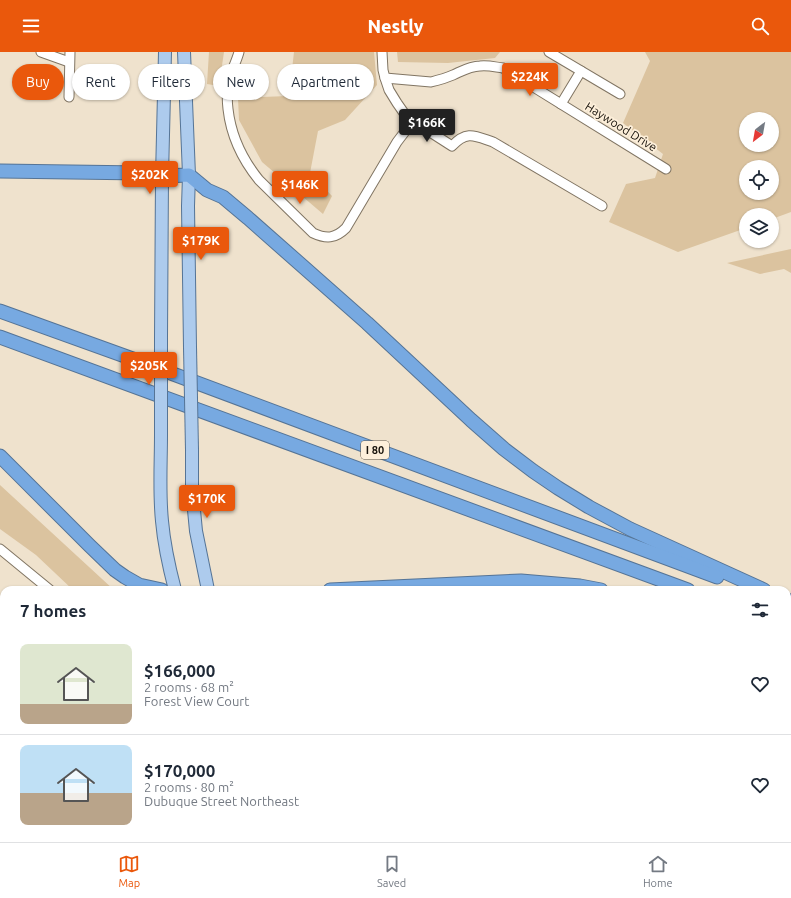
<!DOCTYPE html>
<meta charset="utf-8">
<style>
:root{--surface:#fff;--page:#f2f2f3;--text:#1f2937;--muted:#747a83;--line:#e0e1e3;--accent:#ea580c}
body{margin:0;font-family:Ubuntu,sans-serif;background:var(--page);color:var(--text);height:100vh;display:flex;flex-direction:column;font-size:15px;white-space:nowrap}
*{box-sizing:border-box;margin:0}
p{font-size:13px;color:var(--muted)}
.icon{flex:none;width:22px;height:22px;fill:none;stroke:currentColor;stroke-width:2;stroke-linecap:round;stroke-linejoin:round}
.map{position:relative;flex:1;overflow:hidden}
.panel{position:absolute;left:0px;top:534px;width:791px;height:256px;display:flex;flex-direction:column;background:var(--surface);border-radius:12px 12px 0 0;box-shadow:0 1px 3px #0004}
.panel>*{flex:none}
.hud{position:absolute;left:12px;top:12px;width:400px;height:36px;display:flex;gap:8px}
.needle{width:26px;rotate:211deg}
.controls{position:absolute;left:739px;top:60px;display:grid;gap:8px}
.controls a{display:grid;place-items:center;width:40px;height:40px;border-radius:50%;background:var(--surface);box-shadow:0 1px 3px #0004;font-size:20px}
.price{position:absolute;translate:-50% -34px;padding:0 9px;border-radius:4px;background:var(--accent);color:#fff;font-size:13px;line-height:26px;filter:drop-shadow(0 1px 2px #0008)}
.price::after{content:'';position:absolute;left:50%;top:24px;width:12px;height:9px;margin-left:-6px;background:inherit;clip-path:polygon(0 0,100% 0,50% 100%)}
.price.selected{background:#222;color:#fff}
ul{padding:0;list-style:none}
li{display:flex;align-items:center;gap:12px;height:100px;padding:0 20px}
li+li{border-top:1px solid var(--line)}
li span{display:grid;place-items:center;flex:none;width:112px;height:80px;border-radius:8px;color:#555}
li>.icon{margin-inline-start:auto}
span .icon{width:48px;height:48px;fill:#fffc;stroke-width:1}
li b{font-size:17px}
h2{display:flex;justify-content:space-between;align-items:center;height:48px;padding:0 20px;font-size:17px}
.tag{padding:0 14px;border-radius:18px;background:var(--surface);box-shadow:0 1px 3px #0004;font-size:14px;line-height:36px}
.tag.selected{background:var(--accent);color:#fff}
header{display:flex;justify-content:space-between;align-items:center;height:52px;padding:0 20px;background:var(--accent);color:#fff;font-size:18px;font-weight:800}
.tabs{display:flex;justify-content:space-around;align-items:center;height:56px;border-top:1px solid var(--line);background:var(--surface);font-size:11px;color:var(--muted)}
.tabs a{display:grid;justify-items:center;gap:2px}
.tabs .selected{color:var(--accent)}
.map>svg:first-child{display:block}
</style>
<header><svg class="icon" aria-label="menu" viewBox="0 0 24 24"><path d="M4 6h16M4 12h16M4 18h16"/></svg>Nestly<svg class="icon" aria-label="search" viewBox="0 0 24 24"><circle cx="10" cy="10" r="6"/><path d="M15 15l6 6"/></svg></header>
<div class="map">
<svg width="791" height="790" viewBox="0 0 791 790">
<rect width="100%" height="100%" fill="#efe2cd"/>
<g fill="#dbc39f" fill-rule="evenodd">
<path d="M209,0H224L219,34L207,32Z"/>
<path d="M294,0H374L377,33L345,68L318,79L310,121L332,144L323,162L262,110L239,68L238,46L289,44Z"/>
<path d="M397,0H500L495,6L448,11L398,10Z"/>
<path d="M645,0H791V160L772,167V163H746V176L678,200L609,170L626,132L655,126L663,102L623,71L650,9ZM746,67H772V93H746ZM746,115H772V141H746Z"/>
<path d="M791,197V221L784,217L760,222L727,211Z"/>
<path d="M0,433L114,538H73L36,503L0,477Z"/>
<path d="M787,600H791V790H502L506,786H787Z"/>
<path d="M25,786H148L149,790H23Z"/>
</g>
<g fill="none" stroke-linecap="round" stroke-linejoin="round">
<defs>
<g id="minor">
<path d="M41,0L69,10"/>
<path d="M239,0C236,11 230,21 228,32C227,41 227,49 228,57C231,84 242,107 259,128L313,181C326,187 335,187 346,176L397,90L413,69"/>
<path d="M382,0L383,18L385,26L389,38L397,51L404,61L413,69L452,94C467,78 475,84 493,90L602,154"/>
<path d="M549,0L620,42"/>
<path d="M385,26L431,30C439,28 446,26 453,23C462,19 470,14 480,14C488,13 495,15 503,16L666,117"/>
<path d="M69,45L70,0"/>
<path d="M561,52L581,19"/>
<path d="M0,497L50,538"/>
<path d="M0,711L4,709"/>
<path d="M189,786L190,790"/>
</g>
<g id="major">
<path d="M184,0L189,123L188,154L190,295"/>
<path d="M161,286L162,124L165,0"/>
<path d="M161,383C161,411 159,440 162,469C164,492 169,515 175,538"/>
<path d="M192,398V437L196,479L208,538"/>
<path d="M291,786L293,790"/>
<path d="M304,786L306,790"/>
</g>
<g id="highway">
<path d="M0,119L142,121L162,124L189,123L207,138L223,145L248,166L367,271L471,368L504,397L533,419L558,436L589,455L630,477L764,538"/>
<path d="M0,259L133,307L717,525"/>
<path d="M0,285L688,538"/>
<path d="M0,404L90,494L115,518L125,525L139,533L162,538"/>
<path d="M330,538L521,529L580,534L601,538"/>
<path d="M787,548L791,550"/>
<path d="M787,574L791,576"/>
<path d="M787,592L791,593"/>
</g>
</defs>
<use href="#minor" stroke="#817563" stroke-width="11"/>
<use href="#major" stroke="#557496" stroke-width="14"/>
<use href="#highway" stroke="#557496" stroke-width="15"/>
<use href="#minor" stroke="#fff" stroke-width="9"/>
<use href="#major" stroke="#adcbed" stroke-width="12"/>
<use href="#highway" stroke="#77a9e1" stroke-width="13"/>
<defs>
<g id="major-bridge">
<path d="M190,295L192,398"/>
<path d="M161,383V286"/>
</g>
</defs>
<use href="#major-bridge" stroke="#557496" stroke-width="14" stroke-linecap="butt"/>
<use href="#major-bridge" stroke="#adcbed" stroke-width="12"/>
</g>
<g text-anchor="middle" stroke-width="3.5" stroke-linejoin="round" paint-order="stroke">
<rect fill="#fdefda" stroke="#5c5449" stroke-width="1" x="361" y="389" width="28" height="18" rx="3"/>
<g font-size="11" font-weight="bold" fill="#17120b">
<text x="375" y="402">I 80</text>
</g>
<g font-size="12" fill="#17120b" stroke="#fdefda">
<text transform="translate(621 75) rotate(32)" y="4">Haywood Drive</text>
</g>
</g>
</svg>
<div class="controls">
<a><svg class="needle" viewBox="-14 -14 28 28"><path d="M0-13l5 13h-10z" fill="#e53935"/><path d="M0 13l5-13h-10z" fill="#747a83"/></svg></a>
<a><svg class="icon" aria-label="locate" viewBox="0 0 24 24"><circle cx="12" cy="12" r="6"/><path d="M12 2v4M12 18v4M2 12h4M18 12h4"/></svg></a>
<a><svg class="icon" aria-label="layers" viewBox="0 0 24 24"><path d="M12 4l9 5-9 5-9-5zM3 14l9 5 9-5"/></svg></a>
</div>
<b class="price" style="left:530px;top:45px">$224K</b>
<b class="price selected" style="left:427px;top:91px">$166K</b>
<b class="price" style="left:150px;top:143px">$202K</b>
<b class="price" style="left:300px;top:153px">$146K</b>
<b class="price" style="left:201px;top:209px">$179K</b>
<b class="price" style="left:149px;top:334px">$205K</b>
<b class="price" style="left:207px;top:467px">$170K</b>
<div class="hud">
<a class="tag selected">Buy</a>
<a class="tag">Rent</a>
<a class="tag">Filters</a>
<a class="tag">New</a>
<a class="tag">Apartment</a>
</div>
<section class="panel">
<h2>7 homes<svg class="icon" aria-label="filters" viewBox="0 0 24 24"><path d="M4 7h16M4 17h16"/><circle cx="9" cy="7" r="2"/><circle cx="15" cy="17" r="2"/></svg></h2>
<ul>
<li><span style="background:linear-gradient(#dfe7d0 75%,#b9a48a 0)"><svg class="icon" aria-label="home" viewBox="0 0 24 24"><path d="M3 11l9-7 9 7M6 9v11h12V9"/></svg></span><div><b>$166,000</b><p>2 rooms · 68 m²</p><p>Forest View Court</p></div><svg class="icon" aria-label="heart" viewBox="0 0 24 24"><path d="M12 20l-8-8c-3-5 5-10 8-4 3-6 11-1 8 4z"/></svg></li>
<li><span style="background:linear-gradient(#bfe0f5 60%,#b9a48a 0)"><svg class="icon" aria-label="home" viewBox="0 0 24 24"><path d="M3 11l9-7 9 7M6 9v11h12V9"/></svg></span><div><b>$170,000</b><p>2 rooms · 80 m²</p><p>Dubuque Street Northeast</p></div><svg class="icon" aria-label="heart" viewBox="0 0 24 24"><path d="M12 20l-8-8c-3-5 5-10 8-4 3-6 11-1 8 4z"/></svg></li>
</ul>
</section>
</div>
<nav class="tabs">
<a class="selected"><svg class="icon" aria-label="map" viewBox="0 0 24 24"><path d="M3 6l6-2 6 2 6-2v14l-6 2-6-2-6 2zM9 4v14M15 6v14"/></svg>Map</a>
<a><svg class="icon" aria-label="saved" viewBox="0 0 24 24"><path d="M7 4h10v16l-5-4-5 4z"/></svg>Saved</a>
<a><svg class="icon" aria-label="home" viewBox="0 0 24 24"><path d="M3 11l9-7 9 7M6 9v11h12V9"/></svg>Home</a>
</nav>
